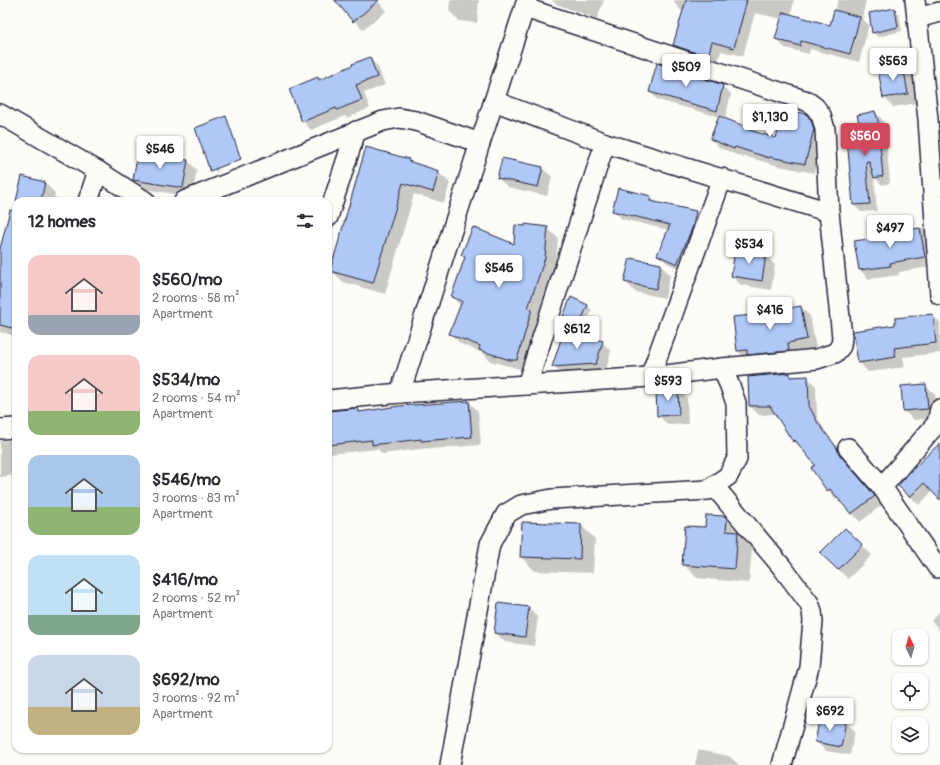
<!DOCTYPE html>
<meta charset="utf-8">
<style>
:root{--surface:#fff;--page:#f2f2f3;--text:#2b2b33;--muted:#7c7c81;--accent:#d1495b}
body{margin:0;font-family:Pangolin,sans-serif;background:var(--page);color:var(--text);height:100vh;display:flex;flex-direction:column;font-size:15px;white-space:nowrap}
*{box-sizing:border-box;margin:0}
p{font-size:13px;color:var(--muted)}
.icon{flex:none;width:22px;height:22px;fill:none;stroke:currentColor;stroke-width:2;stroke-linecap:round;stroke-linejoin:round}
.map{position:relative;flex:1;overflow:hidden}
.sheet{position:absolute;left:12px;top:197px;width:320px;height:556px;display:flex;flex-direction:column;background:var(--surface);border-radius:12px;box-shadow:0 1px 3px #0004}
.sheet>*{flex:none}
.needle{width:26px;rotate:355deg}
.controls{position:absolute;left:892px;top:629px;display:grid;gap:8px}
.controls a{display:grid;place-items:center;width:36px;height:36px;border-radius:8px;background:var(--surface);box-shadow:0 1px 3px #0004;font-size:20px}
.price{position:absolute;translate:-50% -34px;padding:0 9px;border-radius:4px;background:#fff;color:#222;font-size:13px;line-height:26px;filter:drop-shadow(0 1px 2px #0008)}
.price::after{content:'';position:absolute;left:50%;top:24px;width:12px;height:9px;margin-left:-6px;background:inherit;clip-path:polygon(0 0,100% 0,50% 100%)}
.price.on{background:var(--accent);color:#fff}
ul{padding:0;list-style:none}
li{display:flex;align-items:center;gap:12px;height:100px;padding:0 16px}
li span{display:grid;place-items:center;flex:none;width:112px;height:80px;border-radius:12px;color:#555}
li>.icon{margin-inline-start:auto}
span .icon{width:48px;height:48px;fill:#fffc;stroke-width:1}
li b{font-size:17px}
h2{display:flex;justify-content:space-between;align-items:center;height:48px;padding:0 16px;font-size:17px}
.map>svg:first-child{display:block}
</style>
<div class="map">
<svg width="940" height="765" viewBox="0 0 940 765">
<rect width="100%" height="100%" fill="#fdfcf7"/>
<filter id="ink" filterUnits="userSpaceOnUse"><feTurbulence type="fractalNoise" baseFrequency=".025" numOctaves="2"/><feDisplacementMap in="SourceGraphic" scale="8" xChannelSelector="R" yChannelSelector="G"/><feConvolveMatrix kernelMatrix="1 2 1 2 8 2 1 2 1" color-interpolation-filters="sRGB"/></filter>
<g filter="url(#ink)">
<g fill="#0003">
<path d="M333,0H377L386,11L363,30L338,2L336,3Z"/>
<path d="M450,0H479L477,23L459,21L449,11Z"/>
<path d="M552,0H604L597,19L556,4Z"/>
<path d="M675,0H794L791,15L831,26L838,0H866L862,18L869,25L859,62L810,49L809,54L785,48L776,39L782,19L755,13L743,56L721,51L717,65L683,54L674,45L683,12L674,3Z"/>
<path d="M894,9L899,14L902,31L878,37L873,32Z"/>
<path d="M370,58L378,67L385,85L364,93L370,108L347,118L345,116L311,130L303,121L320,81Z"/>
<path d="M903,66L912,75L917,103L893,107L884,97Z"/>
<path d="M722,86L731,94L725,119L743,127L746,130L777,139L807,116L816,125L822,139L814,173L779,166L744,156V158L720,148L711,139L720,117L658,100L650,92Z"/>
<path d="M875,112L882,119L885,129L890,183L882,185L874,177L877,211L861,212L854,205L864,139Z"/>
<path d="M229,129L217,173L209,164Z"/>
<path d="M408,160L411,163L438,172L450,183L444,203L414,194L385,294L343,282L331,270Z"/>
<path d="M188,161L197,170L192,197L144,189L134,180Z"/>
<path d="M542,168L552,177L547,196L508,187L498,178Z"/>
<path d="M23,178L45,183L55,193L54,197L67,201H17Z"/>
<path d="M651,197L657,203L696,212L704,220L686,272L667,263L658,255L669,230L622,219L614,211Z"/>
<path d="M16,205V336L0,332V268Z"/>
<path d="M547,228L558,238L555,269L527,371L490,361L483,353L461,344L450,333L461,306L452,297L466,259L462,255L515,246Z"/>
<path d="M923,228L933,237L935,266L899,272V275L869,279L860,270L856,242L891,236V234Z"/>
<path d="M765,255L775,265L771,290L741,285L732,276Z"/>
<path d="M631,259L661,265L670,275L665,298L635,292L626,282Z"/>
<path d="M587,305L592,310L585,326L569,320L565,315Z"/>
<path d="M801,307L810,316L816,348L747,360L738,351L773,314Z"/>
<path d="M932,315L940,322V353L903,357L905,367L868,372L859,362L897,325Z"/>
<path d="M602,342L611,351L605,373L563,375L553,366Z"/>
<path d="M789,374L793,378L807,377L816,386L817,416L826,433L846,457L848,465L882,505L860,522L839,497L836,499L828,490L817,465L803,449L794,441L776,414L759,415L750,406L749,378Z"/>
<path d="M925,385L935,394L937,418L914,420L904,411L902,387Z"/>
<path d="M677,389L687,398L688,424L668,425L658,415Z"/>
<path d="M469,402L478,411L481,445L431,449L429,448L382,454L378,449L329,454L328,453V412L358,409L361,412Z"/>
<path d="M10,440L16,446V475L0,477V441Z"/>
<path d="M925,474L935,488L919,505L907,493Z"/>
<path d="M724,517L752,547L749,583L697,578L683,564L706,529Z"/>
<path d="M581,525L595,539L593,573L535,571L521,557Z"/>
<path d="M845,529L872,555L848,579L822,553Z"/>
<path d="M529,608L538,618L534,646L505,642L495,633Z"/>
<path d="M940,611V630L931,621Z"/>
<path d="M845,722L855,731L850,755L826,751L816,742Z"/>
<path d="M698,750L729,756L739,765H695Z"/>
</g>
<g fill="#afc8f6" stroke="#22223b">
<path d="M335,0H379L353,22Z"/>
<path d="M686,0H747L734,48L712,42L708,57L673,45Z"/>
<path d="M895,8L898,27L872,33L869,13Z"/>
<path d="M834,10L860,17L850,54L801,41L800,46L775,39L783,12L830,25Z"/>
<path d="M370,57L377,77L356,85L362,100L337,110L336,108L302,122L289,89L318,77L319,80L353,65L352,64Z"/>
<path d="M657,63L723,85L717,111L649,92Z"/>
<path d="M903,65L908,94L883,98L878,69Z"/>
<path d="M784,109L806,114L811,120L814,129L805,164L770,157L769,158L735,147L734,149L710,139L719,116L744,126L743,128L776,138Z"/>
<path d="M875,111L878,121L883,176L874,178L869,161L866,162L870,204L853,205L847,139L863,138L857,115Z"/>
<path d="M226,116L241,159L210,171L195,128Z"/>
<path d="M366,147L409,159L408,161L439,171L433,192L403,183L373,283L330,271Z"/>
<path d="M138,151L188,160L183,188L133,180Z"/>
<path d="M502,158L543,167L538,187L497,178Z"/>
<path d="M22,176L45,182L41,201H16Z"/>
<path d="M618,188L651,196L650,201L696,211L693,226L677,264L657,255L670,225L612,211Z"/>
<path d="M10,210L16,211V329L0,325V249Z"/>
<path d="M525,224L548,227L545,258L528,308L532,309L517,360H510L479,350L480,346L449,334L462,301L451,297L465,257L461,255L473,227L514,244L515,225L525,226Z"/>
<path d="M920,228L925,257L890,263L891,266L859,270L854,241L890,236L889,233Z"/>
<path d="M735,250L766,254L762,281L731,276Z"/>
<path d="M630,258L661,264L656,289L624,282Z"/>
<path d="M571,297L588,305L580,323L563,316Z"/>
<path d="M801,306L807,339L788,343L789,351L747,355V350L737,351L733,317L772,313V311Z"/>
<path d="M933,314L936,343L894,348L896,357L858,363L853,331L895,325V318Z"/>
<path d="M564,330L603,341L596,364L552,367Z"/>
<path d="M790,373V377L808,376L809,406L818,423L837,448L840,455L875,496L851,514L830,489L827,491L811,468L815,465L795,440L793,442L770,406H749L748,377Z"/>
<path d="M926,384L928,409L903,411L901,386Z"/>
<path d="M678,388L679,415L657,416L656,389Z"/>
<path d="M469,401L472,437L421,441V439L372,445V440L328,445V411L358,408L359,412L399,406Z"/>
<path d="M940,443V500L924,483L910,497L898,486L910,472Z"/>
<path d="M706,515L725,516L727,519L726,531L738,532L735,569L682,565L685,526L705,527Z"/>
<path d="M522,522L581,524L580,559L520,557Z"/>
<path d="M845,528L863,545L838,570L820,553Z"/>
<path d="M498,603L529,607L525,637L494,633Z"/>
<path d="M820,716L846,721L841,747L815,742Z"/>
</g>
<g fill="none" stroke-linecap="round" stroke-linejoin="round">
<defs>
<g id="minor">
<path d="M915,0L928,119L940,295"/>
<path d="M917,18L940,12"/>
<path d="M494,101L605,143L829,212"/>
<path d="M0,114L98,171L145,201"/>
<path d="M88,201L98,171"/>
<path d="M184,201L383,121L399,118L416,121L480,143"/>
<path d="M328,217L356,131"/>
<path d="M650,377L722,178"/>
<path d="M527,385L605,143"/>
<path d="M400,393L480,143L494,101L527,0"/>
<path d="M328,400L400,393L650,377L722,368L817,359L835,353L841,346L842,337L829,212L825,129L821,115L815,107L807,101L525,8"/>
<path d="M0,429L16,428"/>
<path d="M848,448L882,487L938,568"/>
<path d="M714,486L782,567L809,603L812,611L813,621L809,667L782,765"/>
<path d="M882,487L937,423L940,409"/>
<path d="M450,765L490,544L506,514L521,505L552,499L708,490L728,476L737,459L736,403L730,386L722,368"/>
</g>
</defs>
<use href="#minor" stroke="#22223b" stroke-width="22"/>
<use href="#minor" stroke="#fdfcf7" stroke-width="19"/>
</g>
</g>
</svg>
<div class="controls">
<a><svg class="needle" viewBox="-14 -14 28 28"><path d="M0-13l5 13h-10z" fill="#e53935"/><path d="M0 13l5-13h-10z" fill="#7c7c81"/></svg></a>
<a><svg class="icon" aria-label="locate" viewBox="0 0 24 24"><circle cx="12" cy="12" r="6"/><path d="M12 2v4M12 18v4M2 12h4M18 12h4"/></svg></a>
<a><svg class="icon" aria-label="layers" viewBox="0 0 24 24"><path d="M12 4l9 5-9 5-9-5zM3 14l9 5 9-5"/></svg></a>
</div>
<b class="price" style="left:893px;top:82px">$563</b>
<b class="price" style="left:686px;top:88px">$509</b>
<b class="price" style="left:770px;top:138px">$1,130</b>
<b class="price on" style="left:865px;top:157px">$560</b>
<b class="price" style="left:160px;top:170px">$546</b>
<b class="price" style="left:890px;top:249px">$497</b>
<b class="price" style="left:749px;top:265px">$534</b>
<b class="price" style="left:499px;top:289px">$546</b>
<b class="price" style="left:770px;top:331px">$416</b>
<b class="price" style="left:577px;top:350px">$612</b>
<b class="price" style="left:668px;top:402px">$593</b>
<b class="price" style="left:830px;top:732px">$692</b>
<section class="sheet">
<h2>12 homes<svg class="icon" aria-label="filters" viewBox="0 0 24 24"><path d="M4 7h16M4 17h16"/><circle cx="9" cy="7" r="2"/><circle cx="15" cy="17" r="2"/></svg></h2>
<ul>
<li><span style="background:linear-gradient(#f6c9c9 75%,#9aa5b1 0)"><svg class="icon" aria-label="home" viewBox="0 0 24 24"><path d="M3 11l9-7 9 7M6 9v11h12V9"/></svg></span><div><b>$560/mo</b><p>2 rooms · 58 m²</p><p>Apartment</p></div></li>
<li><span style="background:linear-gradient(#f6c9c9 70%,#8fb573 0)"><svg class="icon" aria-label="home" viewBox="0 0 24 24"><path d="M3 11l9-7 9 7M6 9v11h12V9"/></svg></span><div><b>$534/mo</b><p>2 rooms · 54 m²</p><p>Apartment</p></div></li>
<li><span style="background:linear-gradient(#a9c7e8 65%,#8fb573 0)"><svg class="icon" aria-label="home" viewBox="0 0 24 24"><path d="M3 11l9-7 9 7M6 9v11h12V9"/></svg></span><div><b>$546/mo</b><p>3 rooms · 83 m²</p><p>Apartment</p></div></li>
<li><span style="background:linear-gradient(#bfe0f5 75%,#7fa58c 0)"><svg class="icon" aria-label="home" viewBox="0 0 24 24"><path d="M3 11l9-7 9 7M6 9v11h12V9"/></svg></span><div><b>$416/mo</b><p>2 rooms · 52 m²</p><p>Apartment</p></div></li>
<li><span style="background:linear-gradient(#c9d6e8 65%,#c2b280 0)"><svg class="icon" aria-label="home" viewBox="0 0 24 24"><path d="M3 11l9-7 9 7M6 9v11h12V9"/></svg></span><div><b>$692/mo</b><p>3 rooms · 92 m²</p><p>Apartment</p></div></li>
</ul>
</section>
</div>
